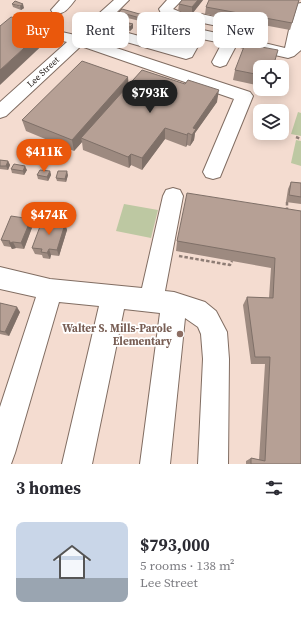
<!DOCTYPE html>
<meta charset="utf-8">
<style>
:root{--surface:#fff;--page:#f2f2f3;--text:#2b2b33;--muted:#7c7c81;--line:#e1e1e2;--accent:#ea580c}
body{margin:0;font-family:"Source Serif 4",serif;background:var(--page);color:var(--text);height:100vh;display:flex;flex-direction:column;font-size:15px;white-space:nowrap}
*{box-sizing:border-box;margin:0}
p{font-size:13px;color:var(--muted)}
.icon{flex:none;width:22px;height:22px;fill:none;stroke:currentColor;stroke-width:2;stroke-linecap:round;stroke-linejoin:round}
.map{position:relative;height:464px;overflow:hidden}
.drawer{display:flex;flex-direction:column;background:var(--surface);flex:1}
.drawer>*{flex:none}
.top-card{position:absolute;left:12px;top:12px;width:277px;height:36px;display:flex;gap:8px}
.controls{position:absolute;left:253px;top:60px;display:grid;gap:8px}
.controls a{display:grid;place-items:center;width:36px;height:36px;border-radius:8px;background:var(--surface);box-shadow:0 2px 10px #0003;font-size:20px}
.price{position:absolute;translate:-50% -34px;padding:0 9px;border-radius:14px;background:var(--accent);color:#fff;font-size:13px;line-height:26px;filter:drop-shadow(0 1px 2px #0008)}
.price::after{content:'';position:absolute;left:50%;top:24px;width:12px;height:9px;margin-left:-6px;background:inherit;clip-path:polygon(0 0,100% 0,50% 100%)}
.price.active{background:#222;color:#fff}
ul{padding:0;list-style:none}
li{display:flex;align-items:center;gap:12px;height:100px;padding:0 16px}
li+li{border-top:1px solid var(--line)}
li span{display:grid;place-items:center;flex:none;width:112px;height:80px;border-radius:8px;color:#555}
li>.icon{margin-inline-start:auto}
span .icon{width:48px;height:48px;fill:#fffc;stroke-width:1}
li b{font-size:17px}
h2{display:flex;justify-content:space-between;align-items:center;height:48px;padding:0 16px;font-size:17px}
.tag{padding:0 14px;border-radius:8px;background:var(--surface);box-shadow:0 2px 10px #0003;font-size:14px;line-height:36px}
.tag.active{background:var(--accent);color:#fff}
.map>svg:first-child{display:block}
</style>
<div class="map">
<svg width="301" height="464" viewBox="0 0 301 464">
<rect width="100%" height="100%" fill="#f4dcd0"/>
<g fill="#bdc8a2">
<path d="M298,112L301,113V136L291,134Z"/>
<path d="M296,140L301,141V166L291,163Z"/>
<path d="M124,204L158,210L151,238L116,231Z"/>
</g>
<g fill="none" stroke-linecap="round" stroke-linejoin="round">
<defs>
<g id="minor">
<path d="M60,0H75C69,8 63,16 53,13L51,10Z"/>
<path d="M114,0H129L103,26L182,48L190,34L185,28L186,24L162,15L159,9L167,0H182L173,9L193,17L201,14L248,24L252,30L248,39L285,48L294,7L296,4L301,3V50L294,56L288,58L236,46L226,65L220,67L214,65L212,62L222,43L202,39L192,57L186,59L95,33L89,39L250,92L253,96L220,177L213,179L206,177L203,172L234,99L81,46L6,116L0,118V102L67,42L18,30L0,38V27L6,24L18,22L75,35ZM203,23L237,30L234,36H230L203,30L200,27Z"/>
<path d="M173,188L180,190L183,196L165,291L174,292L205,302L216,311L227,332L229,359L228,464H198L203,359L201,334L198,327L185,318L170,464H140L160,313L124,309L92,464H62L99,306L59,302L15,453L11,464H0V407L36,297L0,289V267L50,279L142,288L163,196L166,190Z"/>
</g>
</defs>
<use href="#minor" stroke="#816d62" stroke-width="2"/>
<g stroke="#8e7d75" stroke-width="2.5" stroke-dasharray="3.5 2" stroke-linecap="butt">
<path d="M296,137L301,139"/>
<path d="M287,202V212"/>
<path d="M179,256L230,265L232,261"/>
</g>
<use href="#minor" fill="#fff" fill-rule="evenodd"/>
</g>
<g fill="#9d8a80">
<path d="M182,0H203L192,14L178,11L179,4Z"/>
<path d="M299,0L290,30L205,14L206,7Z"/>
<path d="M12,4L24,8L21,10L13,7Z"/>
<path d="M119,12L143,15V19L140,21L119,16Z"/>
<path d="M59,18L60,22L56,26L49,24L48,20Z"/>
<path d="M109,21L133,28L130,31L110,25Z"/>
<path d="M154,34L162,36L159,39L154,38Z"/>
<path d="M260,67V86L233,80L235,70Z"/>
<path d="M128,85L217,102L195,133L194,140L190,146L187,145L186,147L165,139L142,170L131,165L129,168L83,150L82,142L74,151L26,131L22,120Z"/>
<path d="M0,160L8,161L10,165L8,170L0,169Z"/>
<path d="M11,169L27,170L24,175L12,173Z"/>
<path d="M50,171L51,175L48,181L38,179L37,175Z"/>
<path d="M68,175L66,182L57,181L56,178Z"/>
<path d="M291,182L301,183V204L286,202L288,189Z"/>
<path d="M301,211V464H246V461L251,458L259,460L265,364H251L243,305L247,297L269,298L271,268L176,251L177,241Z"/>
<path d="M31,219L33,225L24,249L16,248L12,249L11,247L4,246L1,240Z"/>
<path d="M65,224L67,230L59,256L51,255L50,259L43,258L42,255L35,254L32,248Z"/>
<path d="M0,303L20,312L9,336L0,334Z"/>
</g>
<g fill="#7f7068">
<path d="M198,0H203L192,14V7Z"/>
<path d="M23,4L24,8L21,10L20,6Z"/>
<path d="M143,15V19L140,21V18Z"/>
<path d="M59,18L60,22L56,26L55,22Z"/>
<path d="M133,24V28L130,31V27Z"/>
<path d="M47,27L49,39L0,85V70Z"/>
<path d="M162,32V36L159,39V35Z"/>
<path d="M128,77L129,88L81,138L82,142L74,151L72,140Z"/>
<path d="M219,90L217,102L195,133L194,140L190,146L193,128Z"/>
<path d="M165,128V139L142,170V158Z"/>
<path d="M188,133L187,145L186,147L187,135Z"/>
<path d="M131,154V165L129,168L128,157Z"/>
<path d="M8,161L10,165L8,170L6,166Z"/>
<path d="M25,166L27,170L24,175L23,171Z"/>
<path d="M50,171L51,175L48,181L47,177Z"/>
<path d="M67,171L68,175L66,182L65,179Z"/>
<path d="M31,219L33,225L24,249L21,243Z"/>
<path d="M65,224L67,230L59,256L57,250Z"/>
<path d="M13,242L16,248L12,249L9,243Z"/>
<path d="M49,249L51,255L50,259L47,253Z"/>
<path d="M17,307L20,312L9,336L5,332Z"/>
</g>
<g fill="#b6a095" stroke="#7f7068">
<path d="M182,0H198L192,7L179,4Z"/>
<path d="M209,0H299L292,23L206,7Z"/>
<path d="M15,1L23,4L20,6L12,4Z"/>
<path d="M122,9L143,15L140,18L119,12Z"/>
<path d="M11,17L47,27L0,70V26Z"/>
<path d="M53,17L59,18L55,22L48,20Z"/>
<path d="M112,19L133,24L130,27L109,21Z"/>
<path d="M157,31L162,32L159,35L154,34Z"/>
<path d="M245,44L278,50L273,67H260V75L235,70Z"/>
<path d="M82,61L128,77L72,140L22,120Z"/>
<path d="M142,70L185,84L188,80L219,90L193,128L196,129L192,135L188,133L187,135L165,128L142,158L131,154L128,157L81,138Z"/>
<path d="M0,160L8,161L6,166H0Z"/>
<path d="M14,164L25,166L23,171L11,169Z"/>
<path d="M40,170L50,171L47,177L37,175Z"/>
<path d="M58,171H67L65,179L56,178Z"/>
<path d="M291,182L301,183V197L289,195Z"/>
<path d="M187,193L301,211V464H251V458L265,461L270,357H255L247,297L273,298L275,258L177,241Z"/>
<path d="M11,216L31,219L21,243L13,242L9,243L10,241L1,240Z"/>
<path d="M42,221L65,224L57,250L49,249L47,253L41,252L42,249L32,248Z"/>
<path d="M0,303L17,307L5,332L0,331Z"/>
</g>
<circle fill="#8d6e63" stroke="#fff" stroke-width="1.5" cx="180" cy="334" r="4"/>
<g text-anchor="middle" stroke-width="3.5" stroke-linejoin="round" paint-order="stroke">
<g font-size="9" fill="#1d1511" stroke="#fff">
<text transform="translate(43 72) rotate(-43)" y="3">Lee Street</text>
</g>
<g font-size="11" font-weight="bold" fill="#785e54" stroke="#fff" text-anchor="end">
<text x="172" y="332">Walter S. Mills-Parole<tspan x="172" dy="13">Elementary</tspan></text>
</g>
</g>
</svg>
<div class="controls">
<a><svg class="icon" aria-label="locate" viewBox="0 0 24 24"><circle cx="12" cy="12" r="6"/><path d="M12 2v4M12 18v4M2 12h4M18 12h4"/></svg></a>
<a><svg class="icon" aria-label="layers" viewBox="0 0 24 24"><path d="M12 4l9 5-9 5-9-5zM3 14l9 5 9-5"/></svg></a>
</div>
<b class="price active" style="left:150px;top:114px">$793K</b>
<b class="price" style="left:44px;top:173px">$411K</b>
<b class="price" style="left:49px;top:236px">$474K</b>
<div class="top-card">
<a class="tag active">Buy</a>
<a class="tag">Rent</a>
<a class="tag">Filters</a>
<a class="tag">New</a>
</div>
</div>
<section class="drawer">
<h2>3 homes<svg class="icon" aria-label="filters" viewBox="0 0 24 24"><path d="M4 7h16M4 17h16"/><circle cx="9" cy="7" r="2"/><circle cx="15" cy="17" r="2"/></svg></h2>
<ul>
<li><span style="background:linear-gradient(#c9d6e8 70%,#9aa5b1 0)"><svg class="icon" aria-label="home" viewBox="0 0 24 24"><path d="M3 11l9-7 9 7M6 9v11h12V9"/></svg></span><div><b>$793,000</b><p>5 rooms · 138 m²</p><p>Lee Street</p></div></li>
</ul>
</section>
